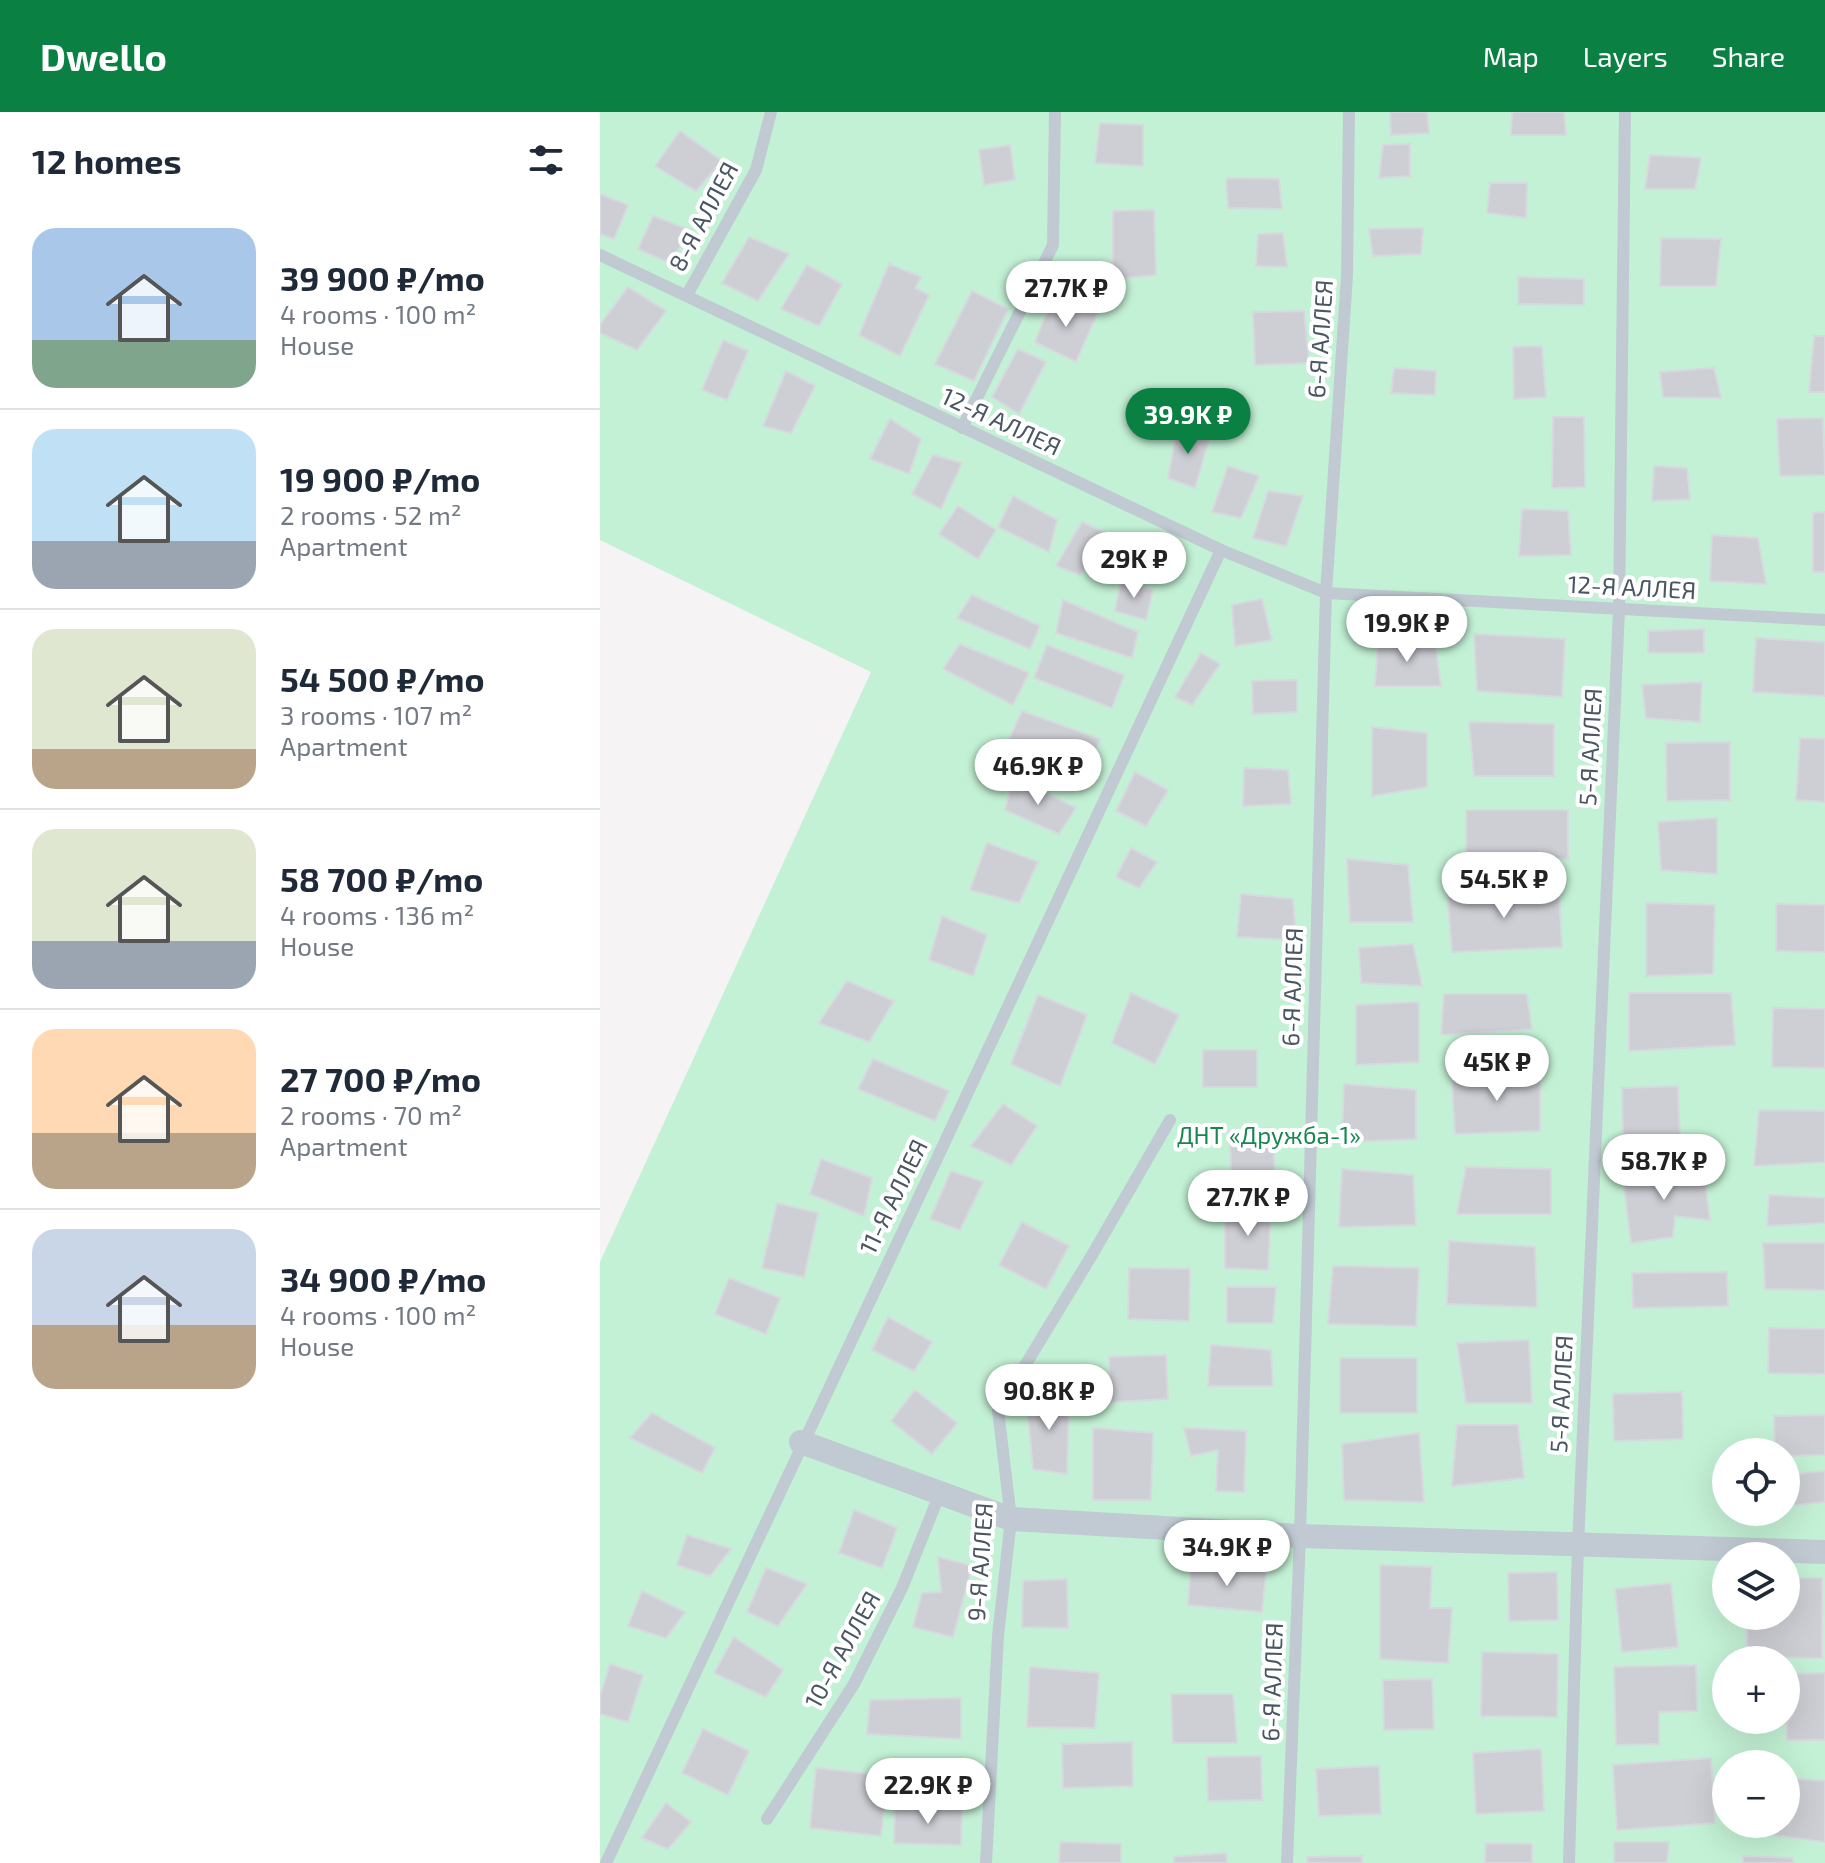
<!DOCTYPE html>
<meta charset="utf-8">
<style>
:root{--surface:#fff;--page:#f2f2f3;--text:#1f2937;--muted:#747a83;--line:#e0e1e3;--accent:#0b8043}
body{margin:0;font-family:"Exo 2",sans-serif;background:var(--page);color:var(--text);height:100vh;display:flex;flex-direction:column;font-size:30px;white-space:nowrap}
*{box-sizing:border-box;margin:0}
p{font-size:26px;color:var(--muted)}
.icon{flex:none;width:44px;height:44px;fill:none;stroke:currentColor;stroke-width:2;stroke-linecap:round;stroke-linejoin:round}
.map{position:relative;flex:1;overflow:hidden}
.drawer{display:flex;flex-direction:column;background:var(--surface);width:600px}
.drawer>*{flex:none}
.buttons{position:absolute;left:1112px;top:1326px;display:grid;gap:16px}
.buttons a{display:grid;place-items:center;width:88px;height:88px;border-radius:50%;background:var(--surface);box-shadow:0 8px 32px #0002;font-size:40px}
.price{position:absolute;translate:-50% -68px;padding:0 18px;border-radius:28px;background:#fff;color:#222;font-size:26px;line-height:52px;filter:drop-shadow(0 2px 4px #0008)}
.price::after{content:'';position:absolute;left:50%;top:48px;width:24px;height:18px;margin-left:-12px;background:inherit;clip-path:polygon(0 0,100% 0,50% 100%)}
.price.current{background:var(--accent);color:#fff}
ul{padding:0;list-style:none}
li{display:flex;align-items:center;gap:24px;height:200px;padding:0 32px}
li+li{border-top:2px solid var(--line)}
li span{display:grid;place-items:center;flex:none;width:224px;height:160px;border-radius:24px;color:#555}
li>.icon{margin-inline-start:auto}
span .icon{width:96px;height:96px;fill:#fffc;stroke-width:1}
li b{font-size:34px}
h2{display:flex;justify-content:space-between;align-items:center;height:96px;padding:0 32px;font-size:34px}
header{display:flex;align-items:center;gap:48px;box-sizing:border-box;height:112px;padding:0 40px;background:var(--accent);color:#fff}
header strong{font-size:38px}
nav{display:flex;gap:44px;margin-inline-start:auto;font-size:28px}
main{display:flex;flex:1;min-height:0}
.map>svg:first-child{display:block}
</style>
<header>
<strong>Dwello</strong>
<nav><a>Map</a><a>Layers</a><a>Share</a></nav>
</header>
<main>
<section class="drawer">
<h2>12 homes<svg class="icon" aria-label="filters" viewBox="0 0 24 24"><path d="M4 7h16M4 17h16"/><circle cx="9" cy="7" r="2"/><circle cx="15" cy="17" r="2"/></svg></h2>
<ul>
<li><span style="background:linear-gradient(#a9c7e8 70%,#7fa58c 0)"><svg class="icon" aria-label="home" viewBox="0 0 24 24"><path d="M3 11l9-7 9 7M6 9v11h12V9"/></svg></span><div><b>39 900 ₽/mo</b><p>4 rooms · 100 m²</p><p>House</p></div></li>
<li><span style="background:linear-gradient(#bfe0f5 70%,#9aa5b1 0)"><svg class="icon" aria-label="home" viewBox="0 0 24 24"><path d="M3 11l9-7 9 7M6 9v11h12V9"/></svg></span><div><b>19 900 ₽/mo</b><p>2 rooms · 52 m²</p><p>Apartment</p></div></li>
<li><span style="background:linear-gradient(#dfe7d0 75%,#b9a48a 0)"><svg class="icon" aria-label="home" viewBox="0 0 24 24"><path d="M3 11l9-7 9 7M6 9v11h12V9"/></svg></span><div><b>54 500 ₽/mo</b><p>3 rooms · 107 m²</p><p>Apartment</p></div></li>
<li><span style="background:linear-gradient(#dfe7d0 70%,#9aa5b1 0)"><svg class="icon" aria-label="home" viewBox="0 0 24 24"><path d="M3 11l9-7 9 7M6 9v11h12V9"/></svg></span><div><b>58 700 ₽/mo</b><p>4 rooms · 136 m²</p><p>House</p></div></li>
<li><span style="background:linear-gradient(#ffd9b3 65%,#b9a48a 0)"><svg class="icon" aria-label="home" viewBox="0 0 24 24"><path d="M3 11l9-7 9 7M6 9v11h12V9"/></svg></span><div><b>27 700 ₽/mo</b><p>2 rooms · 70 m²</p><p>Apartment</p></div></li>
<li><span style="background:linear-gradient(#c9d6e8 60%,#b9a48a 0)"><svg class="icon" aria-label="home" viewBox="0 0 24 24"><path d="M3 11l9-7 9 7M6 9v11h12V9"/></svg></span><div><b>34 900 ₽/mo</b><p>4 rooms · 100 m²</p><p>House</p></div></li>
</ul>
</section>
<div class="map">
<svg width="1225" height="1751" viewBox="0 0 1225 1751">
<rect width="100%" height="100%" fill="#f5f3f3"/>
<path fill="#c3f1d5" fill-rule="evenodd" d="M0,0H1225V1751H0V1150L271,560L0,428ZM1126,1340H1186V1400H1126ZM1126,1444H1186V1504H1126ZM1126,1548H1186V1608H1126ZM1126,1652H1186V1712H1126Z"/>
<g fill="#cdcfd5" stroke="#d7d9de" stroke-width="2">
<path d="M790,0H827L829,21L791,23Z"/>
<path d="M912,0H964L966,23H911Z"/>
<path d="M500,11L543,13V54L495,51Z"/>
<path d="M80,19L122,49L96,79L55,54Z"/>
<path d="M810,32V64L779,66L783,33Z"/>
<path d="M410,33L415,68L384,73L379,38Z"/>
<path d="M1050,43L1101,46L1095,77H1045Z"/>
<path d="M626,66L679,67L682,97L628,96Z"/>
<path d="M890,71H927L926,106L887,101Z"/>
<path d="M0,82L28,93L14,127L0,122Z"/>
<path d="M554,98L556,163L513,167V99Z"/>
<path d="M53,104L90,118L70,151L38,137Z"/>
<path d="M823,116L821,142L773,144L769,117Z"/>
<path d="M683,121L687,155L656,154L658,122Z"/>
<path d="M149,125L189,142L158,189L122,171Z"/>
<path d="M1061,126L1121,127L1116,174H1060Z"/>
<path d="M289,152L321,165L315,176L329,183L300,244L259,223Z"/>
<path d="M207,153L242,172L219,214L181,197Z"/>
<path d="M918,165L984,167V193L918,192Z"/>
<path d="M28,175L66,199L37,238L0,221V213Z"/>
<path d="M372,179L408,197L374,269L335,252Z"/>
<path d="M453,185L497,202L476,250L435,230Z"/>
<path d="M704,199L709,251L655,253L653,200Z"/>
<path d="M1214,224H1225V280H1209Z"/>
<path d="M123,228L148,239L127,288L102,278Z"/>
<path d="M942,234L946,285L914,287L913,235Z"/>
<path d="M418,237L446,250L419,302L392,285Z"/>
<path d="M794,256L836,259L835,283L791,281Z"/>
<path d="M1114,256L1121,286L1063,285L1060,260Z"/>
<path d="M186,259L215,274L191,321L163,314Z"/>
<path d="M953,305H984L985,375L952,376Z"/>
<path d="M1223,306L1225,363L1180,364L1177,307Z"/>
<path d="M290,307L321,327L309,362L270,347Z"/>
<path d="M578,313L610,324L595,376L568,366Z"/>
<path d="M333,343L362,351L341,397L312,382Z"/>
<path d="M628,354L659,364L641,406L612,400Z"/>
<path d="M1054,354L1087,356L1090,387L1052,389Z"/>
<path d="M668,379L703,384L686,434L653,426Z"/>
<path d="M413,384L457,408L449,440L398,415Z"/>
<path d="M358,394L396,418L378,447L339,422Z"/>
<path d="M922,397L968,399L971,443L919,444Z"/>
<path d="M1225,400V460H1213V401Z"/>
<path d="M482,410L510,423L480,463L456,454Z"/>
<path d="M538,422L582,445L571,467L528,448Z"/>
<path d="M1112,423L1158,426L1166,472L1110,469Z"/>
<path d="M521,469L553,478L546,508L515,499Z"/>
<path d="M372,483L440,514L430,537L357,506Z"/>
<path d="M662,487L672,528L635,534L632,493Z"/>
<path d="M463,488L538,520L532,546L456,521Z"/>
<path d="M1104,517V541H1048V519Z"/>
<path d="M874,522L965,527L962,585L877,579Z"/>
<path d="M1156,526L1225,530V584L1153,580Z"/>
<path d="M778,527L835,530L841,574H775Z"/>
<path d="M360,532L429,561L413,593L343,557Z"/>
<path d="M447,533L524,563L512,596L434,566Z"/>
<path d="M601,541L620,552L592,593L575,585Z"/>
<path d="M697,568V600L653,602L652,569Z"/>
<path d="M1102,570L1100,610L1046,606L1042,573Z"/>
<path d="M422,599L500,627L481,679L403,641Z"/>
<path d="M869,610L954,612V664H874Z"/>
<path d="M772,615L827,621V675L772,684Z"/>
<path d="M1200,626L1225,627V690L1196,688Z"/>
<path d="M1130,630V688L1067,689L1066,631Z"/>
<path d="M644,656L688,658L691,692L643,694Z"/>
<path d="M535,660L568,678L546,714L516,699Z"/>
<path d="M413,665L476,696L459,722L405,698Z"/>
<rect x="866" y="698" width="102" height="49"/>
<path d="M1117,706V762L1061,758L1058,710Z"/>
<path d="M387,731L438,750L419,791L370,778Z"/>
<path d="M531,736L557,750L539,776L516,765Z"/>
<path d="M747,747L808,753L813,810H750Z"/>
<path d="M847,778H959L962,835L852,840Z"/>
<path d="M641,782L693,787L696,828L637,825Z"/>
<path d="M1046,791L1115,793L1113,862L1046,864Z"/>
<path d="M1176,792L1225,793V840L1176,839Z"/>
<path d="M342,804L387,823L373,864L329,848Z"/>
<path d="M813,832L822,874L761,871L759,836Z"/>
<path d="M247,869L294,889L269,930L219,911Z"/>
<path d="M531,881L579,903L555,952L512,931Z"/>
<path d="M1029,881H1131L1135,933L1029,939Z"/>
<path d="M844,882H927L932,917L841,923Z"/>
<path d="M438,883L487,903L460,974L411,952Z"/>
<path d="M819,890V950L756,953V893Z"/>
<path d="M1173,896L1225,897V956L1172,955Z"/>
<rect x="603" y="938" width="54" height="37"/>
<path d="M273,947L349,979L335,1009L258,977Z"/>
<path d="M940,959V1019L855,1022L852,964Z"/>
<path d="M744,972L816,978V1027L742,1030Z"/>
<path d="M1078,974L1080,1027L1023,1028L1022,976Z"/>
<path d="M403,992L437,1014L411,1053L371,1034Z"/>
<path d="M1159,998L1225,999V1050L1154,1054Z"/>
<path d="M672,1016L675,1066L632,1068L629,1019Z"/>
<path d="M221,1047L272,1066L264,1104L210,1082Z"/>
<path d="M866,1055L951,1057V1102H857Z"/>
<path d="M1103,1055L1110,1108L1075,1104L1073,1125L1031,1131L1023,1066Z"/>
<path d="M742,1057L813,1063L816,1113L739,1115Z"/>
<path d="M351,1059L383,1070L360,1118L330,1107Z"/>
<path d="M1169,1083L1225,1086V1111L1167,1114Z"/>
<path d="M177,1091L218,1101L204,1165L162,1156Z"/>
<path d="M671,1094L668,1158L625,1156V1099Z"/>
<path d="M422,1110L469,1134L446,1177L399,1153Z"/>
<path d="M849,1129L935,1135L937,1195L847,1192Z"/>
<path d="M1163,1131H1225V1178L1165,1177Z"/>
<path d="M733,1154L819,1156L816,1214L728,1212Z"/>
<path d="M529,1156L590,1157L589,1209L528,1207Z"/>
<path d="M1127,1160L1128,1194L1033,1196L1032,1161Z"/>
<path d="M129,1166L180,1186L166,1222L115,1202Z"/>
<path d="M627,1175H676L673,1211H627Z"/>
<path d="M288,1205L332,1230L314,1259L272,1238Z"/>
<path d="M1169,1216L1225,1217V1262L1168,1261Z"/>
<path d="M929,1228L932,1291H866L857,1231Z"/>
<path d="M611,1233L671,1238L673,1274H608Z"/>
<path d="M566,1243L568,1287L511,1290L509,1245Z"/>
<rect x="740" y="1246" width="77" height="55"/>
<path d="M315,1278L357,1311L332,1342L291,1309Z"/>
<path d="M1082,1280L1083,1327L1014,1329L1013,1282Z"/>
<path d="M469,1283L467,1362L433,1357L426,1285Z"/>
<path d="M52,1301L115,1336L102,1361L30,1326Z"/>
<path d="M1225,1303V1343L1186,1344V1340H1175L1174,1304Z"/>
<path d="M857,1313H918L924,1366L852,1374Z"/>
<path d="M493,1316L553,1321L551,1388H493Z"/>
<path d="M584,1316L646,1319L644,1380L616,1379L618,1338L591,1344Z"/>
<path d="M819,1321L824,1390L744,1388L742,1332Z"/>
<path d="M1225,1359V1390L1186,1394V1363Z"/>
<path d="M254,1398L297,1416L282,1456L239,1441Z"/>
<path d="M87,1423L131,1437L110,1464L77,1453Z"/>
<path d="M338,1445L372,1454L353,1525L313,1515L322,1481L341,1480Z"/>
<path d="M591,1453L666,1460L662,1500L588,1493Z"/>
<path d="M780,1453L832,1455L830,1496H852L848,1551L780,1547Z"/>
<path d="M166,1456L207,1472L178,1514L147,1500Z"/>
<path d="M957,1460L958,1508L909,1509L908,1461Z"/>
<path d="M1186,1466H1222V1546L1147,1545V1504H1186Z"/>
<path d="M467,1467L468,1516L422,1515L423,1469Z"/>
<path d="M1071,1471L1078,1535L1022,1540L1015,1477Z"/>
<path d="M42,1479L85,1500L66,1526L28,1514Z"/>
<path d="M134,1525L183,1558L166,1585L114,1561Z"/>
<path d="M882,1540L958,1542L957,1605L881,1604Z"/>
<path d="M10,1552L43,1563L28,1610L0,1602V1584Z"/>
<path d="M1096,1553L1097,1599L1059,1600V1632L1016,1633L1014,1555Z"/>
<path d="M430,1555L499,1561L495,1616L427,1615Z"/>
<path d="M1225,1561V1628H1187L1186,1562Z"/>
<path d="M832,1567L834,1617L784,1618L783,1568Z"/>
<path d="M571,1582H633L637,1631H573Z"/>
<path d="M361,1586V1627L267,1622L270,1588Z"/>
<path d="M103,1617L149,1639L128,1683L82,1661Z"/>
<path d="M532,1630L533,1674L463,1676L462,1632Z"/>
<path d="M941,1637L944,1699L876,1702L873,1641Z"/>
<path d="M661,1644L662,1688L608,1689L607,1645Z"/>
<path d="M1111,1646L1115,1711L1017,1718L1013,1653Z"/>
<path d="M779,1654L781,1702L719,1704L716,1657Z"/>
<path d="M216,1656L288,1664L281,1724L210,1716Z"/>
<path d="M1186,1666L1225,1669V1730L1165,1722L1166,1712H1186Z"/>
<path d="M66,1691L91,1710L68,1737L42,1726Z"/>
<path d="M295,1694L362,1696L361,1733L294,1731Z"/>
<path d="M460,1730L521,1732V1751H459Z"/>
<path d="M1014,1730H1069L1067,1751H1014Z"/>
<path d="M886,1731L932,1732V1751H885Z"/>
<path d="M626,1741L627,1751H574V1745Z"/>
<path d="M762,1744V1751H708L707,1745Z"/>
<path d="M1143,1744L1193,1746V1751H1143Z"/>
</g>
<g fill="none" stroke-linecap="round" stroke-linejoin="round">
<g stroke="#c1cad2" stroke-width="12">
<path d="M0,143L621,438L726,481L1225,508"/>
<path d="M87,183L156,58L171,0"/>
<path d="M362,316L453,133L455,0"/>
<path d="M167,1707L254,1572L302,1476L340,1381"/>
<path d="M6,1751C210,1313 419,877 621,438"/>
<path d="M386,1751L398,1524L411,1407L398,1298L492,1143L570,1008"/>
<path d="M687,1751L700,1424L726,481L747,163L749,0"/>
<path d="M969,1751L978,1433L1019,498L1025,0"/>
</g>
<path stroke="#c1cad2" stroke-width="24" d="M201,1330L411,1407L700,1424L1225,1440"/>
</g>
<g text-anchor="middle" stroke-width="8" stroke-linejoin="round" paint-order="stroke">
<g font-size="24" fill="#4a5661" stroke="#fff">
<text transform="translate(104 105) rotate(-62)" y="8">8-Я АЛЛЕЯ</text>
<text transform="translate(721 227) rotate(-86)" y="8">6-Я АЛЛЕЯ</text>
<text transform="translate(401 310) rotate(25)" y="8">12-Я АЛЛЕЯ</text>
<text transform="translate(1032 476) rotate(3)" y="8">12-Я АЛЛЕЯ</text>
<text transform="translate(991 635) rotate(-87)" y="8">5-Я АЛЛЕЯ</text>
<text transform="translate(693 875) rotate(-88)" y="8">6-Я АЛЛЕЯ</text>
<text transform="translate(294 1085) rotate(-64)" y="8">11-Я АЛЛЕЯ</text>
<text transform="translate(962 1282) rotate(-87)" y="8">5-Я АЛЛЕЯ</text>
<text transform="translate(381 1450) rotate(-86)" y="8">9-Я АЛЛЕЯ</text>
<text transform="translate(243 1538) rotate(-61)" y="8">10-Я АЛЛЕЯ</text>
<text transform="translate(673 1570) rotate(-88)" y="8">6-Я АЛЛЕЯ</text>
</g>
<g font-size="24" fill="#17864f" stroke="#fff">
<text x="669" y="1032">ДНТ «Дружба-1»</text>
</g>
</g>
</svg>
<div class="buttons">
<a><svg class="icon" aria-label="locate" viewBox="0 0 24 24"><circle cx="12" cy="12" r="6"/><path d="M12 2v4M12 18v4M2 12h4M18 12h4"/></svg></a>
<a><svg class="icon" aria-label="layers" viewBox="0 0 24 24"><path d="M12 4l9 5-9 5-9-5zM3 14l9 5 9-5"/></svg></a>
<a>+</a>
<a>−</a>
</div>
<b class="price" style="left:466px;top:217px">27.7K ₽</b>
<b class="price current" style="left:588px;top:344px">39.9K ₽</b>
<b class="price" style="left:534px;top:488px">29K ₽</b>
<b class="price" style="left:807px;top:552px">19.9K ₽</b>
<b class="price" style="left:438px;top:695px">46.9K ₽</b>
<b class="price" style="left:904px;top:808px">54.5K ₽</b>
<b class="price" style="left:897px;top:991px">45K ₽</b>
<b class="price" style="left:1064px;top:1090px">58.7K ₽</b>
<b class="price" style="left:648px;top:1126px">27.7K ₽</b>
<b class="price" style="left:449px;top:1320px">90.8K ₽</b>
<b class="price" style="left:627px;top:1476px">34.9K ₽</b>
<b class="price" style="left:328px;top:1714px">22.9K ₽</b>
</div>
</main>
